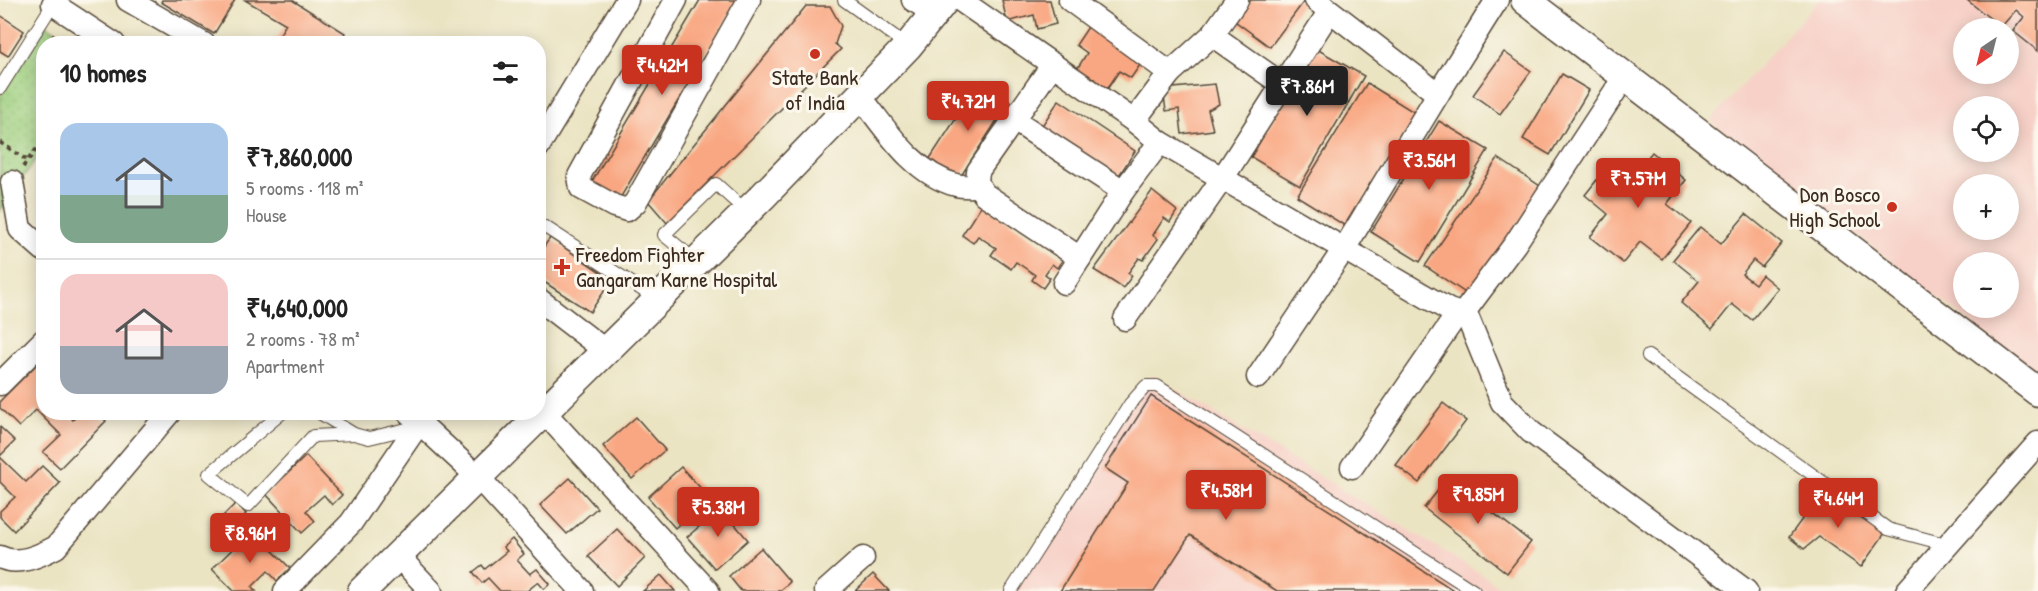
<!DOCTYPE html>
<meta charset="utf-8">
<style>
:root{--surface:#fff;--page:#f6f6f6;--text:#222;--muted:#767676;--line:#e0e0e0;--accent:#c8321e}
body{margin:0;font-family:"Patrick Hand",sans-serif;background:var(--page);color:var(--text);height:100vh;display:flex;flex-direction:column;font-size:22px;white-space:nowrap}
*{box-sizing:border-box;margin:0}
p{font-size:20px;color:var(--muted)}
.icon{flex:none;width:33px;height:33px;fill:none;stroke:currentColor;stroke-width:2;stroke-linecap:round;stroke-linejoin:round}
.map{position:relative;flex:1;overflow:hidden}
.panel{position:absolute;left:36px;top:36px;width:510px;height:384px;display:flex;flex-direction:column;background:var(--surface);border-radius:24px;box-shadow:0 3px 15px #0003}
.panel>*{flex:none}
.needle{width:39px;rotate:215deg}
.buttons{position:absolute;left:1953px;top:18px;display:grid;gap:12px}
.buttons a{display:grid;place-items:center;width:66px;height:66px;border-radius:50%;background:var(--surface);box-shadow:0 3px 15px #0003;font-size:30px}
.price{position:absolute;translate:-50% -51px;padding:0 14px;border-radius:6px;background:var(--accent);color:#fff;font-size:20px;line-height:39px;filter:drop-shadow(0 2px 3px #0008)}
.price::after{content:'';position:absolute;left:50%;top:36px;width:18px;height:14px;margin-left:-9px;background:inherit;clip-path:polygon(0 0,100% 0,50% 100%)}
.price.selected{background:#222;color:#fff}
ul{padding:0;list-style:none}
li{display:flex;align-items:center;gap:18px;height:150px;padding:0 24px}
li+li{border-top:2px solid var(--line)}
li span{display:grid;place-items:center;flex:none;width:168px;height:120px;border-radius:18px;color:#555}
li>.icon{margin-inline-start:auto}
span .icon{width:72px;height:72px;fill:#fffc;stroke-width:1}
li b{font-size:26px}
h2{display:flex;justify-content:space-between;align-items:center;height:72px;padding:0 24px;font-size:26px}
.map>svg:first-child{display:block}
</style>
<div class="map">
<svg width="2038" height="591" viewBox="0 0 2038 591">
<defs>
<pattern id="green-dots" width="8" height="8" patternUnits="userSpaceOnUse" patternTransform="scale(1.5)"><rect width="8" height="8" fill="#9ecf7f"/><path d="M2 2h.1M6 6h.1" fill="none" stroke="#89b26d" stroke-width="1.8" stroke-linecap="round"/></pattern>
</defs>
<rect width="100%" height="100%" fill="#fbf7ec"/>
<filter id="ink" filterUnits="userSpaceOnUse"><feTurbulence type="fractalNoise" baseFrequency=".0167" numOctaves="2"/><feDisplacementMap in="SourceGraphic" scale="12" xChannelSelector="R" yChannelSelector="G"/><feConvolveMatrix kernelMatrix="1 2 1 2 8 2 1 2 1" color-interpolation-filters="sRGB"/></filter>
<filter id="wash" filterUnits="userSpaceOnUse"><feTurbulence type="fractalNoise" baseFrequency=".008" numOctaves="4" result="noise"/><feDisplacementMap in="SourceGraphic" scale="24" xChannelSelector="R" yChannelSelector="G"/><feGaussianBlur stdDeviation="1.35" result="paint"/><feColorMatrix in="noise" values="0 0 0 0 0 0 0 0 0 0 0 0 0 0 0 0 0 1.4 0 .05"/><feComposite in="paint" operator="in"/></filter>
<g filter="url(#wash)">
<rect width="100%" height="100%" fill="#ebe4c3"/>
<g fill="#f7d1c8" fill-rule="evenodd">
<path d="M1819,0H2038V375L1710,121ZM1964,28H2008V74H1964ZM1964,106H2008V152H1964ZM1964,184H2008V230H1964ZM1964,262H2008V308H1964Z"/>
<path d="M1152,375L1483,575L1504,591H1009Z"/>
</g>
<path fill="url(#green-dots)" stroke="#6c7c4e" stroke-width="1.5" d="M46,25L75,43L44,44L43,148L0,211V97Z"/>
<g id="blocks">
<g fill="#f9a782">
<path d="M162,0H235L214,34L161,2Z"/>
<path d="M245,0H292L345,33L339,44H274L286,24Z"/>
<path d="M700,0H738L619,200L591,183Z"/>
<path d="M1002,0H1050L1056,24L1037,29L1034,15L1007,22Z"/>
<path d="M1251,0H1305L1270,47L1235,21Z"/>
<path d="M1967,0H2038V51L2013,31L2024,17L2016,10L2001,27Z"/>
<path d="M806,6H830L841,26L835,44L841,49L667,223L648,201Z"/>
<path d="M0,15L24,31L8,56L0,51Z"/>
<path d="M1088,27L1142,62L1131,78L1119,71L1104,94L1074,74L1087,53L1076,45Z"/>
<path d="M1315,48L1364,76L1300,186L1251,157Z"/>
<path d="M1504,52L1531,71L1500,114L1473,95Z"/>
<path d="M1562,74L1589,90L1550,155L1523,139Z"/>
<path d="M979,83L1009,102L957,182L927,163Z"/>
<path d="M1367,83L1417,114L1347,227L1297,196Z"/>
<path d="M1215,84L1219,104L1208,110L1213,130L1182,134L1179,109L1166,111L1163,89Z"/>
<path d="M1059,100L1135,151L1114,183L1037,133Z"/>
<path d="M1439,121L1488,150L1420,262L1371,232Z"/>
<path d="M1652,152L1686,180L1667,204L1691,223L1662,259L1640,242L1623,263L1590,237L1608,214L1585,195L1611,162L1631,178Z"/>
<path d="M1498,158L1543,188L1470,296L1425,266Z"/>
<path d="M1152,191L1177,211L1170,222L1164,218L1153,235L1158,239L1143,260L1139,258L1128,273L1132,276L1123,288L1094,270Z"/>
<path d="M982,204L1063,259L1057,268L1052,264L1045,274L1050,278L1043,288L1032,280L1035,275L1016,262L1011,269L991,255L996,248L978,236L973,243L962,235Z"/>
<path d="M1746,214L1782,243L1762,267L1753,260L1742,274L1755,284L1762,275L1778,288L1752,320L1732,304L1712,329L1681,303L1699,281L1673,260L1700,227L1721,244Z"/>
<path d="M550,238L612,280L590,312L538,278V255Z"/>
<path d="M41,360L44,362V412H65L73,420L80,412H97L106,421L60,468L43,452L61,435L36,410L19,427L0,408V401Z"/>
<path d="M1151,396L1455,591H1277L1190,535L1154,591H1060L1128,483L1105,468Z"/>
<path d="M1443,403L1466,421L1419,483L1396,465Z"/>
<path d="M636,417L665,450L632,479L603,446Z"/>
<path d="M0,427L15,441L0,456Z"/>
<path d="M306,456L342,495L332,505L324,495L306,511L315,521L302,533L266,494Z"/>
<path d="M0,457L26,482L42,466L60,483L14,531L0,517V511L15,497L0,482Z"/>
<path d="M681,467L709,497L675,528L648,497Z"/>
<path d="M570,478L597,508L567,534L540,505Z"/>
<path d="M1448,478L1531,542L1507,573L1424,508Z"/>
<path d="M1824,489L1885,533L1861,567L1819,537L1804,549L1789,537Z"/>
<path d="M236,503L246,514L220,539L210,529Z"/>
<path d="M721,508L748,540L715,569L687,537Z"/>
<path d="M617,529L645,558L617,586L588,556Z"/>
<path d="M252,530L290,568L277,581L268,571L252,587L256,591H234L212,569Z"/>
<path d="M512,539L524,554L517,560L530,574L537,569L550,584L544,589L538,582L527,591H500L488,578L482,583L473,572L482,565L485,569L507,551L503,547Z"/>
<path d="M761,548L790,582L780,591H741L729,576Z"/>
<path d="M873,574L889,591H855Z"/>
<path d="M661,575L675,591H643Z"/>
</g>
</g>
</g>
<g filter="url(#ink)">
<use href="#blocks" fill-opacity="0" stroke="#554637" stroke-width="1.5"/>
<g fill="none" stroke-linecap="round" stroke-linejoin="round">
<defs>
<g id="service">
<path d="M844,0L908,46"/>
<path d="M0,88L53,4L51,2"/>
<path d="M545,227L658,300"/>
<path d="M697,262L664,235L716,184L747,212"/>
<path d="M1648,356L1888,529L1948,545"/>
<path d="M283,412L209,474L248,506L313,436L354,434"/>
<path d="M318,412L354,434L369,438L415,427"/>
<path d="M1011,591L1130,404L1146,386H1157L1474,591"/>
</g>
<g id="minor">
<path d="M128,0L204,44"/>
<path d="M676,0L579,176L581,188L614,206L627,210L635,203L749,0"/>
<path d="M913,0L935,13"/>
<path d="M960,0L1134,121L1160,142L1449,310L1458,313L1465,311L1515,244L1625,76"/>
<path d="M1070,0L1170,73"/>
<path d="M1316,0L1438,94"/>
<path d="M53,4L114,44"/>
<path d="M1212,35L1283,85"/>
<path d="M1053,64L978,171L977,183L984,194L1080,258"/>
<path d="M860,96C886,129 912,173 956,185C963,187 972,186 979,186"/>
<path d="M1014,120L1123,191"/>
<path d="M1134,121L1170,73L1212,35L1237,0"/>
<path d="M538,147L627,0"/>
<path d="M12,182L20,229L44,250"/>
<path d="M1064,283L1123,191L1160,142"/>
<path d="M538,299L607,352"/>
<path d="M1465,311L1502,402L1531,432L1746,591"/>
<path d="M1125,319L1222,179L1329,12"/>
<path d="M1258,377L1344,249L1438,94L1497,0"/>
<path d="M0,384L44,340"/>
<path d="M408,412L478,477L582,591"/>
<path d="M544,412L708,591"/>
<path d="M1352,467L1458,313"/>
<path d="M398,556L431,591"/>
<path d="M0,557C18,566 39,556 56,547L170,412"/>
<path d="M285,591L351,523L419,423"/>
<path d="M826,591L863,558"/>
<path d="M1907,591L2038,443"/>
</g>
<g id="tertiary">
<path d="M1525,0L2038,392"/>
<path d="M362,591L763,196L908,46L945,0"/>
</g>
</defs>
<use href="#service" stroke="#554637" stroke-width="14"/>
<use href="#minor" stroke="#554637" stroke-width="25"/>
<use href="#tertiary" stroke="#554637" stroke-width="31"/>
<g stroke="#554637" stroke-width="4" stroke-dasharray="4.5 4.5" stroke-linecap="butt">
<path d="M52,35L65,44"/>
<path d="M0,142L28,161"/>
<path d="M23,167L44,139"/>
</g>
<use href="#service" stroke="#fff" stroke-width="12"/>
<use href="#minor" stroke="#fff" stroke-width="22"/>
<use href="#tertiary" stroke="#fff" stroke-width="28"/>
</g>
</g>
<g fill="#c8321e" stroke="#fbf7ec" stroke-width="2">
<circle cx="815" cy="54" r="6"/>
<circle cx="1892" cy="207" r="6"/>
<path d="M559 258h6v6h6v6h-6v6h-6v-6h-6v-6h6z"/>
</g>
<g text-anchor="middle" stroke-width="6" stroke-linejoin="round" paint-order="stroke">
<g font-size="22" fill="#3b2a1e" stroke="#fbf7ec">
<text x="815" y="85">State Bank<tspan x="815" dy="25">of India</tspan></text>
<text x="1880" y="202" text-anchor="end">Don Bosco<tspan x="1880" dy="25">High School</tspan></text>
<text x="576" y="262" text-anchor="start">Freedom Fighter<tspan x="576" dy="25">Gangaram Karne Hospital</tspan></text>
</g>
</g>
</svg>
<div class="buttons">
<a><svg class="needle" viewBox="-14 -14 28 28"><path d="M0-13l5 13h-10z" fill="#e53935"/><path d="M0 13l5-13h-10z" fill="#767676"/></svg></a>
<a><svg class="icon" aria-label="locate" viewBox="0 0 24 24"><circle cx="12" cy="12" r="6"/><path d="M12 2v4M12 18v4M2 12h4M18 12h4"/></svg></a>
<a>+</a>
<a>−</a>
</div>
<b class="price" style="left:662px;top:96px">₹4.42M</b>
<b class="price selected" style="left:1307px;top:117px">₹7.86M</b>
<b class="price" style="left:968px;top:132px">₹4.72M</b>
<b class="price" style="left:1429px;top:191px">₹3.56M</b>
<b class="price" style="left:1638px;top:209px">₹7.57M</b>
<b class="price" style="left:1226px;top:521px">₹4.58M</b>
<b class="price" style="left:1478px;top:525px">₹9.85M</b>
<b class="price" style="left:1838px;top:529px">₹4.64M</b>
<b class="price" style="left:718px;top:538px">₹5.38M</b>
<b class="price" style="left:250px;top:564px">₹8.96M</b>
<section class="panel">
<h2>10 homes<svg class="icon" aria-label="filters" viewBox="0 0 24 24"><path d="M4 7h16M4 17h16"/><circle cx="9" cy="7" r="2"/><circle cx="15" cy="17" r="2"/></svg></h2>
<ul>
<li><span style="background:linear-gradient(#a9c7e8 60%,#7fa58c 0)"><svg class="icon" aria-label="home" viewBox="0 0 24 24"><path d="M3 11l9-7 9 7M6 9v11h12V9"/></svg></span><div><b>₹7,860,000</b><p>5 rooms · 118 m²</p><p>House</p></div></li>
<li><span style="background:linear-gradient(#f6c9c9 60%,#9aa5b1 0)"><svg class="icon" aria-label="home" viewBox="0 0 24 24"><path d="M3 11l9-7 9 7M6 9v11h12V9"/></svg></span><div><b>₹4,640,000</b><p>2 rooms · 78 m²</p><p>Apartment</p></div></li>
</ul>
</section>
</div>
